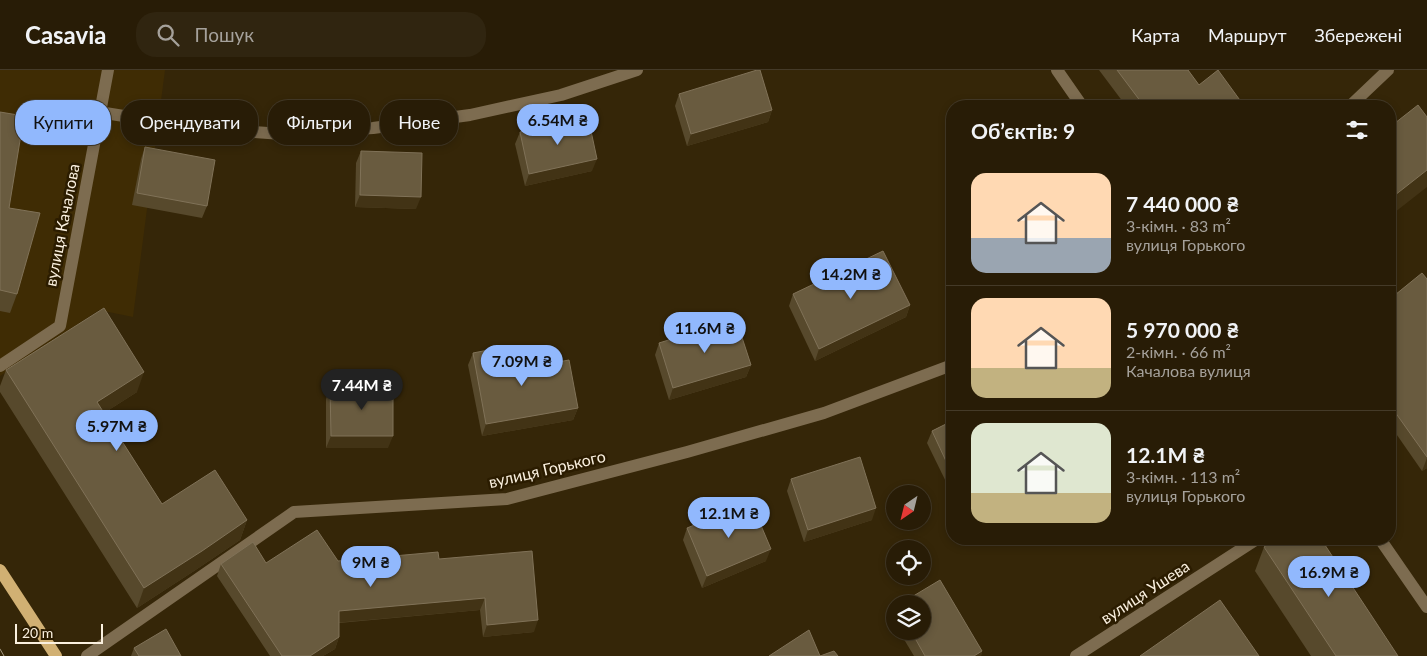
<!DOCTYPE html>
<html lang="uk">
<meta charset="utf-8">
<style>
:root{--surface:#281c06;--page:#302510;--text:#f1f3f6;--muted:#a5a19b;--line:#443a28;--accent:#91b8fd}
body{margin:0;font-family:Lato,sans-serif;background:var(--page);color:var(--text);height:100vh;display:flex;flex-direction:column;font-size:19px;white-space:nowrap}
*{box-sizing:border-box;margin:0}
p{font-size:16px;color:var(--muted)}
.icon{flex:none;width:28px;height:28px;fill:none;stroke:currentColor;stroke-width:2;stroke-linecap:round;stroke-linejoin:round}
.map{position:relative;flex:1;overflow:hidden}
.drawer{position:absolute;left:946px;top:30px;width:450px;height:445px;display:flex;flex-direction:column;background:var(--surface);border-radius:20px;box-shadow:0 2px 8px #0003,0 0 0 1px var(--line)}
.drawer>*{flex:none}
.guide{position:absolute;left:15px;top:30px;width:475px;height:45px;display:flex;gap:10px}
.needle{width:32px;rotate:215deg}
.fabs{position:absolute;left:886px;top:415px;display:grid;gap:10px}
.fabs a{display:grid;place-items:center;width:45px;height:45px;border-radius:50%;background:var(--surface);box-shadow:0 2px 8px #0003,0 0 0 1px var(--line);font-size:25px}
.scale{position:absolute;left:15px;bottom:12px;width:88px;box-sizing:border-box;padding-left:5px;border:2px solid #faf0df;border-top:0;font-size:14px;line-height:18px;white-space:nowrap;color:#faf0df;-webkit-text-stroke:4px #2b1c00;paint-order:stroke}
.price{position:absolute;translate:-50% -42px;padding:0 11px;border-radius:18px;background:var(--accent);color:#111;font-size:16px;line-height:32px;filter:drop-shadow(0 1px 2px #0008)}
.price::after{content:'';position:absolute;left:50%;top:30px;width:15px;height:11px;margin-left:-8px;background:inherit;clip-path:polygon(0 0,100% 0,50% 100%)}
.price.current{background:#222;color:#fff}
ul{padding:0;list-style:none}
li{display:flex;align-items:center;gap:15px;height:125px;padding:0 25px}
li+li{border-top:1px solid var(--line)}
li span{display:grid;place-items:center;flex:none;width:140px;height:100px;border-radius:15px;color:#555}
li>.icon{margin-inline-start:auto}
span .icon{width:60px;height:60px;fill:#fffc;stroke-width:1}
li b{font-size:21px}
h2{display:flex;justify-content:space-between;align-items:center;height:60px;padding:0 25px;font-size:21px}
.pill{padding:0 18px;border-radius:20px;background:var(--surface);box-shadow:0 2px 8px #0003,0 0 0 1px var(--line);font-size:18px;line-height:45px}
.pill.current{background:var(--accent);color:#111}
header{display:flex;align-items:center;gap:30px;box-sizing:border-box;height:70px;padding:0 25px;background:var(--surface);border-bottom:1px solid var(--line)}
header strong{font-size:24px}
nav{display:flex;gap:28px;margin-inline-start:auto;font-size:18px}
.search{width:350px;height:45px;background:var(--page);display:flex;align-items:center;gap:12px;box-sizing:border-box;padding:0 18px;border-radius:20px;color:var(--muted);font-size:19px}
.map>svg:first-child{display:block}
</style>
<header>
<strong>Casavia</strong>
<div class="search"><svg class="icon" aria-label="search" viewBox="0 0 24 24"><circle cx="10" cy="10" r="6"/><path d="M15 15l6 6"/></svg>Пошук</div>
<nav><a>Карта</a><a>Маршрут</a><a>Збережені</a></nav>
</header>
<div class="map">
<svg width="1427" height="586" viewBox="0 0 1427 586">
<rect width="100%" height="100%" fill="#352608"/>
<path fill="#3f2c04" d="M0,0H165L133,247L99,240L0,306Z"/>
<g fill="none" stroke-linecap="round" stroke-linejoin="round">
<g stroke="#7d6c50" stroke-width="12">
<path d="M1057,0L1082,36"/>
<path d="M1350,36L1388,0"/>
<path d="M99,42L198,58L282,64L373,58L470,45L561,25L637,0"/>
<path d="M0,296L60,256L108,0"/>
<path d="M1380,469L1427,537"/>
<path d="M87,586L294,442L507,429L687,382L824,343L952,295"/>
<path d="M1076,586L1257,469"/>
</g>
<path stroke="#d1b073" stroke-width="12" d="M0,500L56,586"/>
<path stroke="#a49881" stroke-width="1" d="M0,579L4,586"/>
</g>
<g fill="#57492c">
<path d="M1099,0H1188L1199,15L1241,36H1126Z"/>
<path d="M679,24L772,40L768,52L687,76L675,36Z"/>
<path d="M0,42L17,224L10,243L0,241Z"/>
<path d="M520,62L592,101L525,116L515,74Z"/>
<path d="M145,77L207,136L202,148L132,135L141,89Z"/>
<path d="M361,81L416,139L355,137L356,93Z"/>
<path d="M1427,209V398L1422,401L1390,355V229Z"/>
<path d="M793,224L910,235L906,247L815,291L789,236Z"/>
<path d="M659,273L751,295L746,307L669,330L655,285Z"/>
<path d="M473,283L578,338L573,350L482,366L468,295Z"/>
<path d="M6,300L137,322L104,343L162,434L247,450L240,470L194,501L137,538L0,322V316Z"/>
<path d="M330,317L388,378H326V329Z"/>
<path d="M952,351V424L927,373L932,361Z"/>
<path d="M791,409L872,450L804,472L787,421Z"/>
<path d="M687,458L766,491L702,518L683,470Z"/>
<path d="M1264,477L1398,586H1311L1255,501Z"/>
<path d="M439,489L534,562L483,567L480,540L339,553V567L335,579L323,586H270L217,506L221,494Z"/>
<path d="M895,539V554L892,548Z"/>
<path d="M899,561H922L982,581L981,586H914Z"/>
<path d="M134,578L181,586H131Z"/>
</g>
<g fill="#423315">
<path d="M772,40L768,52L687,76L691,64Z"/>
<path d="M597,89L592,101L525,116L529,104Z"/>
<path d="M1427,100V117L1390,146V129Z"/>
<path d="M360,125L421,127L416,139L355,137Z"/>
<path d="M910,235L906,247L815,291L819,279Z"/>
<path d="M751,295L746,307L669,330L673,318Z"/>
<path d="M144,302L137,322L90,352L97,332Z"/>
<path d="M578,338L573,350L482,366L486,354Z"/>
<path d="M331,366H393L388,378H326Z"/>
<path d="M1427,388V398L1422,401Z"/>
<path d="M876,438L872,450L804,472L808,460Z"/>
<path d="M247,450L240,470L194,501L137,538L144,518Z"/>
<path d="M771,479L766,491L702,518L707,506Z"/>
<path d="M485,528L480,540L334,553L339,541Z"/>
<path d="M538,550L534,562L483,567L487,555Z"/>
<path d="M339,567L335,579L323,586H310Z"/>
<path d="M982,581L981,586H974Z"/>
</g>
<g fill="#695b3f" stroke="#807258">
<path d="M757,0H760L772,40L691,64L679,24Z"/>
<path d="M1117,0H1188L1199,15L1218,0L1242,33L1238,36H1144Z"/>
<path d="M1418,35L1427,47V100L1390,129V57Z"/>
<path d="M0,42L24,46L9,138L40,143L17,224L0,220Z"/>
<path d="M588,47L597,89L529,104L520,62Z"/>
<path d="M145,77L215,90L207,136L137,123Z"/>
<path d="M361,81L422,83L421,127L360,125Z"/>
<path d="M883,181L910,235L819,279L793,224Z"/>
<path d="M1422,203L1427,209V387L1390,335V229Z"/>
<path d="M104,238L144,302L97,332L162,434L215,400L247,450L202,481L144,518L6,300Z"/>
<path d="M736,249L751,295L673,318L659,273Z"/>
<path d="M509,276L514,300L569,290L578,338L486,354L473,283Z"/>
<path d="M330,317H393V366H331Z"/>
<path d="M952,351V404L932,361Z"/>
<path d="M860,387L876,438L808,460L791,409Z"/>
<path d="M751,432L771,479L707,506L687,458Z"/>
<path d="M317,460L338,491L438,482L439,489L532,481L538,550L487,555L485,528L339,541V567L310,586H282L221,494L253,472L266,493Z"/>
<path d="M1276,469H1321L1398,586H1336L1264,477Z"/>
<path d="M940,510L982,581L974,586H925L911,561H922V534H900Z"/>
<path d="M1220,530L1259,586H1140Z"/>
<path d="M166,559L181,586H139L134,578Z"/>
<path d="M809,560L820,586H769Z"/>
<path d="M834,581L838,586H820Z"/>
</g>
<g text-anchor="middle" stroke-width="5" stroke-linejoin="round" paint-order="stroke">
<g font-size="16" fill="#faf0df" stroke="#2b1c00">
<text transform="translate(62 155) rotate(-79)" y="6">вулиця Качалова</text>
<text transform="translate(547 399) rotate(-13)" y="6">вулиця Горького</text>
<text transform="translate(1145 522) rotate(-33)" y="6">вулиця Ушева</text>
</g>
</g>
</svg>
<div class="fabs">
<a><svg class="needle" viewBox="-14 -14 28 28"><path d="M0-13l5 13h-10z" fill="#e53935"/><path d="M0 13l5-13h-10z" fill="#a5a19b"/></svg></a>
<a><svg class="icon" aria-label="locate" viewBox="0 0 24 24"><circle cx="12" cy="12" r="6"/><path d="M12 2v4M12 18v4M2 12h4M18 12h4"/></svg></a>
<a><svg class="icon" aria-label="layers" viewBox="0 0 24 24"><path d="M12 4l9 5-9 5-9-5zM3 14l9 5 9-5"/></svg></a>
</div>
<div class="scale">20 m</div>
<b class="price" style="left:558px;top:76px">6.54M ₴</b>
<b class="price" style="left:851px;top:230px">14.2M ₴</b>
<b class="price" style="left:705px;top:284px">11.6M ₴</b>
<b class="price" style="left:522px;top:317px">7.09M ₴</b>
<b class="price current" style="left:362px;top:341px">7.44M ₴</b>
<b class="price" style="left:117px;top:382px">5.97M ₴</b>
<b class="price" style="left:729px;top:469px">12.1M ₴</b>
<b class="price" style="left:371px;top:518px">9M ₴</b>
<b class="price" style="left:1329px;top:528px">16.9M ₴</b>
<div class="guide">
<a class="pill current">Купити</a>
<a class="pill">Орендувати</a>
<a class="pill">Фільтри</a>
<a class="pill">Нове</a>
</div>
<section class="drawer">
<h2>Об’єктів: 9<svg class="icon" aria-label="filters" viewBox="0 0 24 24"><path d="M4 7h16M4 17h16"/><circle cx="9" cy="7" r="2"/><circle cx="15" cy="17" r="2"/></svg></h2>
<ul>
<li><span style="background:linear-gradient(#ffd9b3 65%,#9aa5b1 0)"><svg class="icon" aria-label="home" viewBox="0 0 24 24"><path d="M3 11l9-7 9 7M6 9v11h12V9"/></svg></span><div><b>7 440 000 ₴</b><p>3-кімн. · 83 m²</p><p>вулиця Горького</p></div></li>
<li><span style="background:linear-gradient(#ffd9b3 70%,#c2b280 0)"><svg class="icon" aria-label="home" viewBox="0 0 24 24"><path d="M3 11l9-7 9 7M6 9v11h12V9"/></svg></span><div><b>5 970 000 ₴</b><p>2-кімн. · 66 m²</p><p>Качалова вулиця</p></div></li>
<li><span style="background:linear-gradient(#dfe7d0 70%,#c2b280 0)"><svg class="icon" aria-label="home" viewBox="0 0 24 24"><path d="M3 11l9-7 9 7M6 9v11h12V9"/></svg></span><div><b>12.1M ₴</b><p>3-кімн. · 113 m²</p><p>вулиця Горького</p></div></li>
</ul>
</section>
</div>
